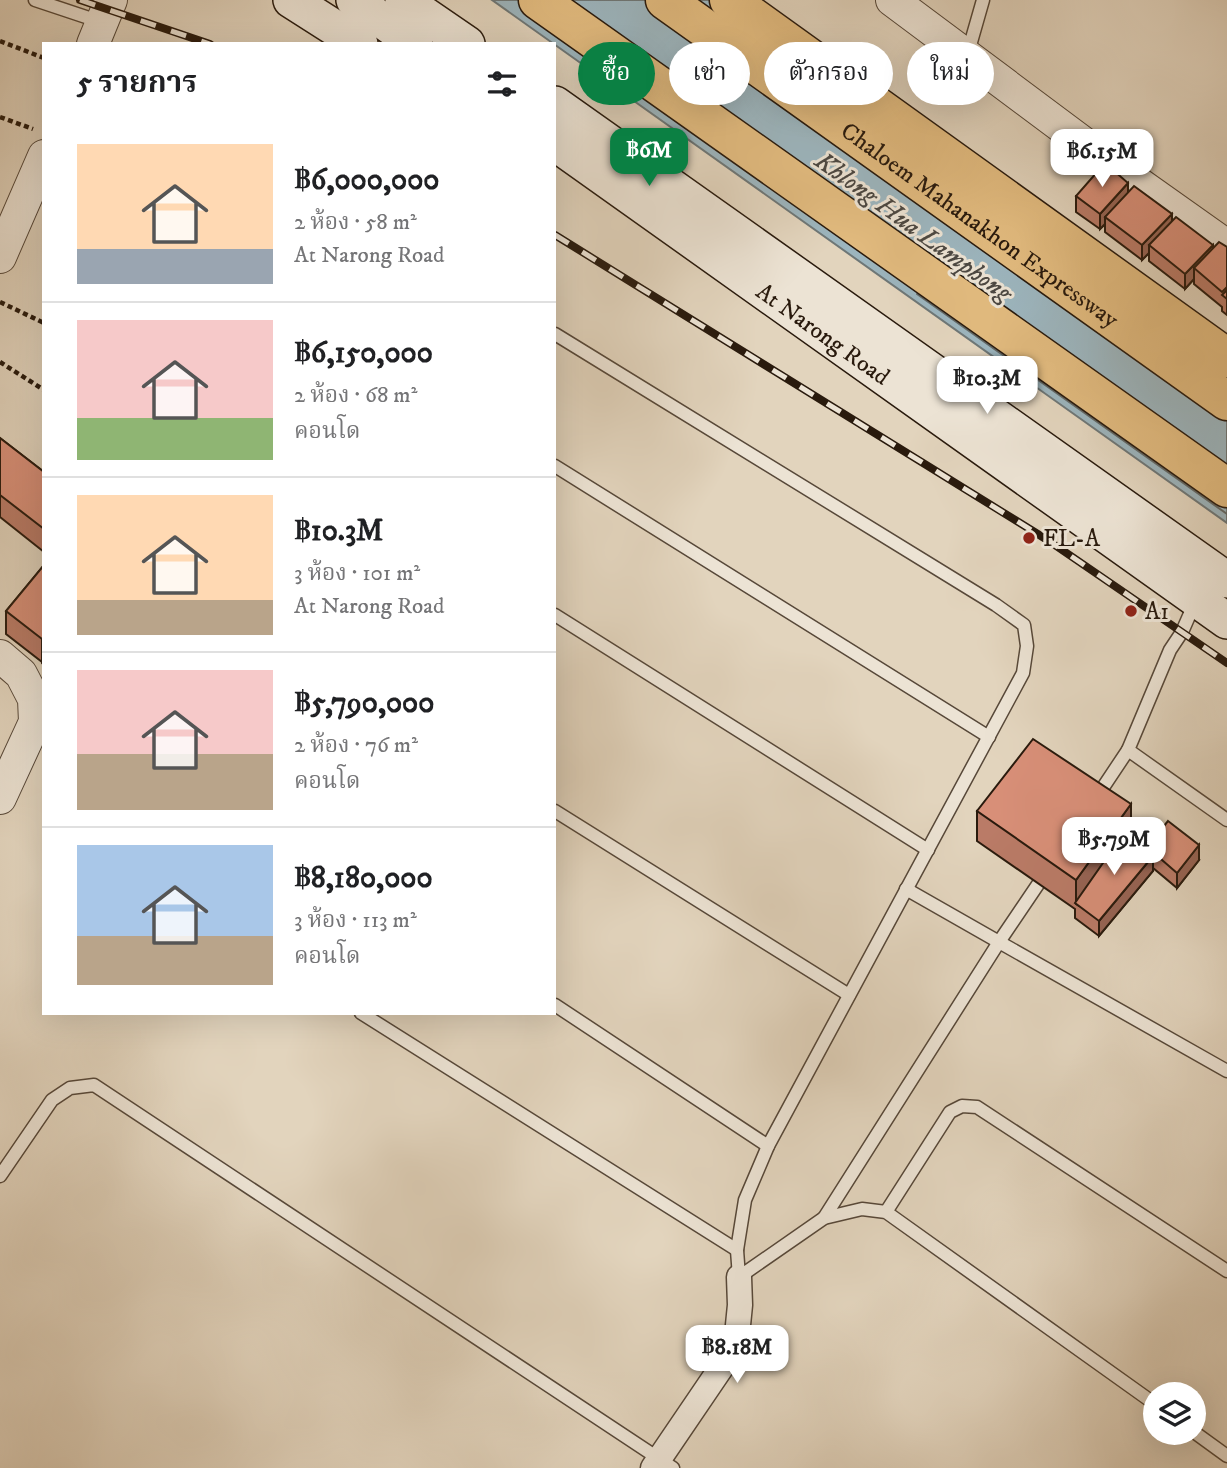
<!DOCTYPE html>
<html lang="th">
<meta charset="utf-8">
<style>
:root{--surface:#fff;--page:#f2f2f2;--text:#202124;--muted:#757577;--line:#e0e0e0;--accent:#0b8043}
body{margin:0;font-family:"IM FELL DW Pica","Noto Serif Thai",serif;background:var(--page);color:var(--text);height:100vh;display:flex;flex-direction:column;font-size:26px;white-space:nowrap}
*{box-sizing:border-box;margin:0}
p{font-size:23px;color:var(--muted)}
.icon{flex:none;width:38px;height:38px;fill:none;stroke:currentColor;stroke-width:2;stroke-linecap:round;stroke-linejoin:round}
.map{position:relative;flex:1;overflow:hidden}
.details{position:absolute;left:42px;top:42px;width:514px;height:973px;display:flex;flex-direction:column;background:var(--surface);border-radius:0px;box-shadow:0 7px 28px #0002}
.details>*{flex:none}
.hud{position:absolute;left:578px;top:42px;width:544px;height:63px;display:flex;gap:14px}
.buttons{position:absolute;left:1143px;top:1382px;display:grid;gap:14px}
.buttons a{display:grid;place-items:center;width:63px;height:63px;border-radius:50%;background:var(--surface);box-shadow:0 7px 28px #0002;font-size:35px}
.price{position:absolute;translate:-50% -60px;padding:0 16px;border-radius:14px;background:#fff;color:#222;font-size:23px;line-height:46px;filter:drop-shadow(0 2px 4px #0008)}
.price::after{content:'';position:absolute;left:50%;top:42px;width:21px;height:16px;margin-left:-10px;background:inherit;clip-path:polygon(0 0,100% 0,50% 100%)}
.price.current{background:var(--accent);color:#fff}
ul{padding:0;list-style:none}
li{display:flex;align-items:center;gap:21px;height:175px;padding:0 35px}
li+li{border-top:2px solid var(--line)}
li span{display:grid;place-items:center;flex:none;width:196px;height:140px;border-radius:0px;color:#555}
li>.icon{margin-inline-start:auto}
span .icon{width:84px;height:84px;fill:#fffc;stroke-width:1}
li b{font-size:30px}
h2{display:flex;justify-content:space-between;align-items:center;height:84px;padding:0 35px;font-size:30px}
.chip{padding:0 24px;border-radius:32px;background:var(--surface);box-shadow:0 7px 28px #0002;font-size:24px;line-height:63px}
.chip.current{background:var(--accent);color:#fff}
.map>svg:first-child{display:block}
</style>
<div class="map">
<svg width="1227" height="1468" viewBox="0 0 1227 1468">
<rect width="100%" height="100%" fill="#e2d4bd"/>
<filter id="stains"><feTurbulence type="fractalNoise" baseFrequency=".00286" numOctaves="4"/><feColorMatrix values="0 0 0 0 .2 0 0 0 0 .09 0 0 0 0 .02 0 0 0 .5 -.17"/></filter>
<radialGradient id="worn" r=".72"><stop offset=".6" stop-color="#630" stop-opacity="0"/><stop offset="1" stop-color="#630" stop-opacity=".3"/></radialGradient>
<path fill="#9cb5be" stroke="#6e7777" stroke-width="2" d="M492,0H718L1227,365V523Z"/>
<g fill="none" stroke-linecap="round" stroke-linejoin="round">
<path stroke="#626866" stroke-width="2" d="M917,294L1227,514"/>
<defs>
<g id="service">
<path d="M35,0L101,22"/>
<path d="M967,56L983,0"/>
<path d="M555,334L996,605L1024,625L1027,646L1023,673L768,1146L745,1200L737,1250L739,1277"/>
<path d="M555,466L989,737"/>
<path d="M1196,600L1182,632L1170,650L1128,750L1227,820"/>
<path d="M555,615L928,850"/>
<path d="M1096,798L1128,750"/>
<path d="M555,811L849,995"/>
<path d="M906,889L999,942L1047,871"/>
<path d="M555,1005L768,1146"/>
<path d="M361,1013L737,1250"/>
<path d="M0,1176L52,1100L70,1088L94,1085L673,1468"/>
<path d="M886,1212L950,1112L962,1106L977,1107L1227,1271"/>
<path d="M824,1218L999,942L1227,1071"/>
<path d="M739,1277L824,1218L862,1209L886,1212L1155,1404"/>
<path d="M1194,1432L1227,1456"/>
</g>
<path id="minor" d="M653,1468L723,1365L737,1335L740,1305L739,1277"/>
<g id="tertiary">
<path d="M892,0L1121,171L1227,246"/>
<path d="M93,44L111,0"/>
<path d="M0,257L44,156"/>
<path d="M0,656L21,674L34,699L35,722L0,798"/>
</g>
<g id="secondary">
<path d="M291,0L360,44"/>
<path d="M354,0L415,44"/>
<path d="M403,0L467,44"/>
<path d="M555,104L1227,580"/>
<path id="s1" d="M555,143L1227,621"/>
</g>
<g id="motorway">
<path d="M538,0L1227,488"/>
<path id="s2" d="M665,0L1227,401"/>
<path d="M729,0L1227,358"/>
</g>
</defs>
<use href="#service" stroke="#574839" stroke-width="15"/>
<use href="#minor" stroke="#574839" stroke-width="27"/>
<use href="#tertiary" stroke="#574839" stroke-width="34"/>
<use href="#secondary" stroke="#291a0d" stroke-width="38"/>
<use href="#motorway" stroke="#291a0d" stroke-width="41"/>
<g stroke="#291a0d" stroke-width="4.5" stroke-dasharray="5 3.5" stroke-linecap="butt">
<path d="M0,41L44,58"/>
<path d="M0,117L33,129"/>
<path d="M0,302L44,323"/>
<path d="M0,362L44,390"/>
</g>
<use href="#service" stroke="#ece3d4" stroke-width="12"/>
<use href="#minor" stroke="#ece3d4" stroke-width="24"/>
<use href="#tertiary" stroke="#ece3d4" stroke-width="32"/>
<use href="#secondary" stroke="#ece3d4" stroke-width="35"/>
<use href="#motorway" stroke="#e1ba7e" stroke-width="38"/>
<defs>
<g id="rail">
<path d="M80,0L210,44"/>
<path d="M555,235L1049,541L1227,663"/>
</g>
</defs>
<use href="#rail" stroke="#291a0d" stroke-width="8"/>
<use href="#rail" stroke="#ece3d4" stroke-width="5" stroke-dasharray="16" stroke-linecap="butt"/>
</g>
<g fill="#ba7b67" stroke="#291a0d" stroke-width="2">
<path d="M1128,192L1213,248L1227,247V315L1222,311V307L1194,284V279L1185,289L1149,261V253L1142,260L1105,232V224L1100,229L1076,212V196Z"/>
<path d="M0,438L44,472V552L0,517Z"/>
<path d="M44,565L42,662L6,634V611Z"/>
<path d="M977,811L1131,834L1129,837L1147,851V847L1199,860L1177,888L1153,868V871L1099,936L1075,918V909L977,841Z"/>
</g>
<g fill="#976454" stroke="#291a0d" stroke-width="2">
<path d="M1128,183V198L1105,217V224L1100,229V214Z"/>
<path d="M1172,214V229L1149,245V253L1142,260V245Z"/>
<path d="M1213,245V260L1194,268V279L1185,289V274Z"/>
<path d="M44,637V660L42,662V639Z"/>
<path d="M1131,804V834L1079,906L1076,904V880Z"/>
<path d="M1199,845V860L1177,888V873Z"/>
<path d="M1153,856V871L1099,936V921Z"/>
</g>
<g fill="#d88f78" stroke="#291a0d" stroke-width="2">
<path d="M1105,163L1128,183L1100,214L1076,196Z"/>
<path d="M1134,186L1172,214L1142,245L1105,217Z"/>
<path d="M1176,217L1213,245L1185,274L1149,245Z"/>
<path d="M1219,242L1227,247V287L1222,292L1194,268Z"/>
<path d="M1227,290V299L1222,295Z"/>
<path d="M0,438L44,472V529L0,495Z"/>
<path d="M44,565V637L42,639L6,611Z"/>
<path d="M1033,739L1131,804L1076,880L977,811Z"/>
<path d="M1168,821L1199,845L1177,873L1147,847Z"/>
<path d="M1124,833L1153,856L1099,921L1075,903Z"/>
</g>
<g fill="#8f2418" stroke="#ece3d4" stroke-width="2.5">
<circle cx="1029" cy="538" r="7"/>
<circle cx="1131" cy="611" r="7"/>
</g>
<g text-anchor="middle" stroke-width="6" stroke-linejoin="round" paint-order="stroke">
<g font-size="24" fill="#291a0d" stroke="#ece3d4">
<text dy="8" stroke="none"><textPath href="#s2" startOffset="387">Chaloem Mahanakhon Expressway</textPath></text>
<text dy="8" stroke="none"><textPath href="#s1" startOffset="329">At Narong Road</textPath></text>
</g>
<g font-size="24" fill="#291a0d" stroke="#ece3d4" text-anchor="start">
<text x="1043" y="546">FL-A</text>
<text x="1145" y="619">A1</text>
</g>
<g font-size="26" font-style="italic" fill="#4c4842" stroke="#ece3d4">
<text transform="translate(914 226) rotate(36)" y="9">Khlong Hua Lamphong</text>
</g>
</g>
<rect width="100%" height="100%" filter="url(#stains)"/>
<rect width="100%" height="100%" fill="url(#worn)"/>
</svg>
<div class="buttons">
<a><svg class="icon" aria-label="layers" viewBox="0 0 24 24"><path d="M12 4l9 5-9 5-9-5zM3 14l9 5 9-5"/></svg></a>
</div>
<b class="price current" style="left:649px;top:188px">฿6M</b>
<b class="price" style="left:1102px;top:189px">฿6.15M</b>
<b class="price" style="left:987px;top:416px">฿10.3M</b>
<b class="price" style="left:1114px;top:877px">฿5.79M</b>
<b class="price" style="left:737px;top:1385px">฿8.18M</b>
<div class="hud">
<a class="chip current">ซื้อ</a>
<a class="chip">เช่า</a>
<a class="chip">ตัวกรอง</a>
<a class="chip">ใหม่</a>
</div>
<section class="details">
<h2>5 รายการ<svg class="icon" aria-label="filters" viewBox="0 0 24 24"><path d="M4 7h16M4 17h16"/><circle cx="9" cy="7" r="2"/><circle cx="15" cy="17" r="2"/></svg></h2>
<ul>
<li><span style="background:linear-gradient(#ffd9b3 75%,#9aa5b1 0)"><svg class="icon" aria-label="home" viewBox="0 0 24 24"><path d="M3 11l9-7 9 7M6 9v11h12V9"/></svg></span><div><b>฿6,000,000</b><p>2 ห้อง · 58 m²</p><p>At Narong Road</p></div></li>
<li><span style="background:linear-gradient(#f6c9c9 70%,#8fb573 0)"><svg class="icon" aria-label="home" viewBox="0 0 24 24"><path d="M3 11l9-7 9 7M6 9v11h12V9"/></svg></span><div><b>฿6,150,000</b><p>2 ห้อง · 68 m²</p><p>คอนโด</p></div></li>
<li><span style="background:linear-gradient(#ffd9b3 75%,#b9a48a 0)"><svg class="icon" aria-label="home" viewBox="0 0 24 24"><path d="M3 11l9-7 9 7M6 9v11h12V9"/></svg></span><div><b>฿10.3M</b><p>3 ห้อง · 101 m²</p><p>At Narong Road</p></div></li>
<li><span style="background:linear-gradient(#f6c9c9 60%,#b9a48a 0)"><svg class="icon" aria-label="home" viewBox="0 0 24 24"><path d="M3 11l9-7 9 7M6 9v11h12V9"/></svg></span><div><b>฿5,790,000</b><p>2 ห้อง · 76 m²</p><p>คอนโด</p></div></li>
<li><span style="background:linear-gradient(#a9c7e8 65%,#b9a48a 0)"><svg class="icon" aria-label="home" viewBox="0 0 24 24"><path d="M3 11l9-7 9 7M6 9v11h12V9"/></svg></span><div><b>฿8,180,000</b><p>3 ห้อง · 113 m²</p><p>คอนโด</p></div></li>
</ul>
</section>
</div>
